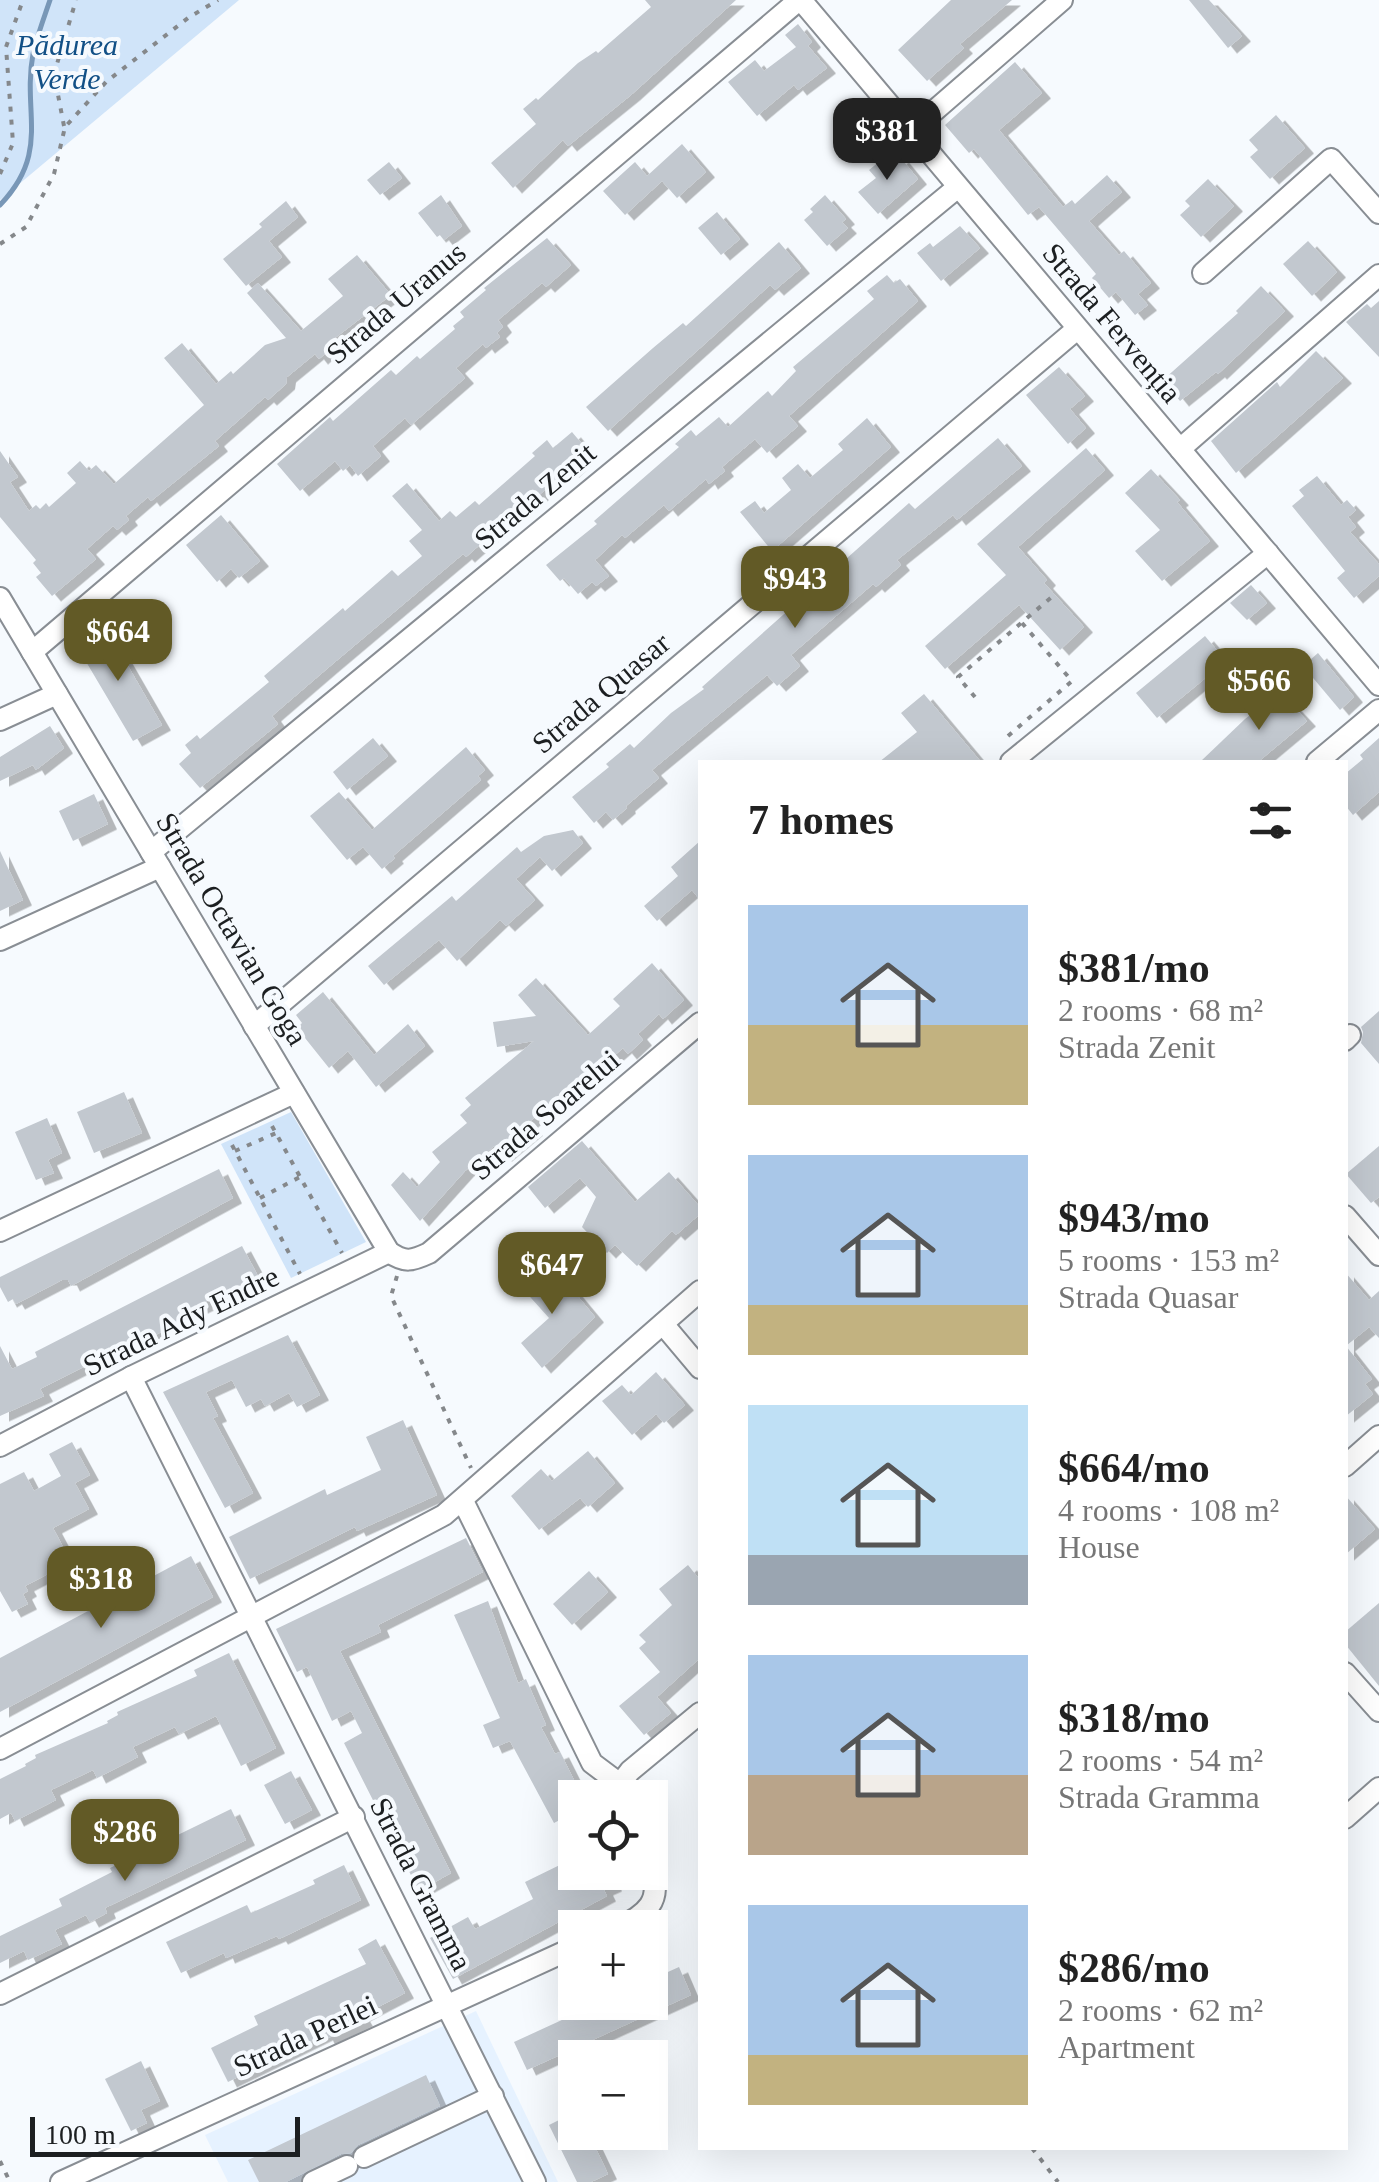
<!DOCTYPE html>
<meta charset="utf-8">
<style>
:root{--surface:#fff;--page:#f6f6f6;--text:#222;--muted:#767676;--accent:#625a26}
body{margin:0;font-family:Georgia,serif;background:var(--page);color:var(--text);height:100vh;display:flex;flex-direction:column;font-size:38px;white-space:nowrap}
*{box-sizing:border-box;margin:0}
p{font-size:32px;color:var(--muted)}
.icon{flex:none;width:55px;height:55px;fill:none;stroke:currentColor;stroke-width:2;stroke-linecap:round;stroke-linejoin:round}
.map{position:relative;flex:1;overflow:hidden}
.details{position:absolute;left:698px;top:760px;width:650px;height:1390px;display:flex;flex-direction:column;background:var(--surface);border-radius:0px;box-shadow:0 10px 40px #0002}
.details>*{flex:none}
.tools{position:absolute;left:558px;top:1780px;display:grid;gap:20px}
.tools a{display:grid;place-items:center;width:110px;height:110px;border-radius:0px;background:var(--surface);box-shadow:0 10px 40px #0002;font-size:50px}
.scale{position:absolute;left:30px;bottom:25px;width:270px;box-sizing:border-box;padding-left:10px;border:5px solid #1c1f21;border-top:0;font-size:28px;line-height:35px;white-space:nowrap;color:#1c1f21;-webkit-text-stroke:8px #f6fafe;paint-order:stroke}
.price{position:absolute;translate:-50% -85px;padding:0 22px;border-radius:20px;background:var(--accent);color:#fff;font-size:32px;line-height:65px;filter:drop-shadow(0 2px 5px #0008)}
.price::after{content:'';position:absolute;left:50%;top:60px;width:30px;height:22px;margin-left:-15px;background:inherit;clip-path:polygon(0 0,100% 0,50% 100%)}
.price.active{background:#222;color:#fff}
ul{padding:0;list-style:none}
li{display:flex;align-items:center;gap:30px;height:250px;padding:0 50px}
li span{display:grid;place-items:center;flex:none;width:280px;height:200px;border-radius:0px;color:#555}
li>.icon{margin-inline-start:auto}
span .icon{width:120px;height:120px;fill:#fffc;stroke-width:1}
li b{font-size:42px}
h2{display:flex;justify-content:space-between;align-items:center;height:120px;padding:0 50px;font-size:42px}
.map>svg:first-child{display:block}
</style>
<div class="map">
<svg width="1379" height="2182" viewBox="0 0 1379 2182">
<defs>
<filter id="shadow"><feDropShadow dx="9" dy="5.5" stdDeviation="0" flood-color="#0004"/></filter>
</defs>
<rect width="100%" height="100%" fill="#f6fafe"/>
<path fill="#e6f2ff" d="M476,2011L558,2182H228L205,2135Z"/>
<g fill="#d0e4f9">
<path d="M0,0H239L0,200Z"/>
<path d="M291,1112L366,1242L291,1278L221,1144Z"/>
</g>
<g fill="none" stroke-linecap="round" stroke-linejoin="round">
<path stroke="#7897b7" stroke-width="5" d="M0,205C51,152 22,113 33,54C37,36 44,18 50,0"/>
</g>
<g fill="#c2c8cf" filter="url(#shadow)">
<path d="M645,0H736L631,95L568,146L563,140L513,188L491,163L536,124L523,109L536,98L538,100L578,63L596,51L598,53L651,7Z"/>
<path d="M951,0H1012L960,44L964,48L927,81L898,50Z"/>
<path d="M1189,0H1209L1242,36L1228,48Z"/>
<path d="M798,24L812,42L808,46L827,68L798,90L794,85L757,116L728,82L755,60L764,71L796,47L785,35Z"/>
<path d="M1015,62L1042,93L999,130L1063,207L1072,200L1075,204L1107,175L1122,192L1089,221L1119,255L1124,251L1151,283L1138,294L1148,305L1135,315L1116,292L1109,298L1092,278L1096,274L1039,207L1028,215L974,149L969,153L945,125Z"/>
<path d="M1276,115L1305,148L1270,179L1250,157L1258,150L1249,140Z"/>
<path d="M682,144L706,172L677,198L662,181L625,215L603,191L635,162L647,176Z"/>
<path d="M885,157L891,164L900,157L918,179L878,214L858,192L876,178L869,170Z"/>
<path d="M389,162L402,178L380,195L367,180Z"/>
<path d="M1208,179L1234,206L1201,237L1180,215L1190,206L1185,201Z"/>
<path d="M441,195L462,226L444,240L440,235L437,237L418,213Z"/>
<path d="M825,195L846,219L842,222L848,228L827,246L804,220L813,212L810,209Z"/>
<path d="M286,201L298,217L269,241L282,257L246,286L223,259L262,227L259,224Z"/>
<path d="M717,212L740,239L721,255L698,228Z"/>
<path d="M960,226L980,248L941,281L917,253L930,243L933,247Z"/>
<path d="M547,238L571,265L546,287L542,283L498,320L503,327L497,333L500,337L486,348L483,344L456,368L465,378L411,425L405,418L373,446L381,456L358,476L350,465L343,471L335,461L300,491L277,464L330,417L333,421L391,370L396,375L417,356L420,359L455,329L453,326L464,317L460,312L486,290L484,288Z"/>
<path d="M1308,241L1337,272L1312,296L1283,264Z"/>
<path d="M779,242L801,268L775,290L770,285L608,431L586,407L653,348L683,323L686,326Z"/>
<path d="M357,255L391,295L331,341L334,346L319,359L315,354L287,377L286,384L268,400L265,397L215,441L219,446L151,501L148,497L126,516L129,520L117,530L113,526L87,549L96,559L52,596L36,577L41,573L33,563L36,560L0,517V451L18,477L10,482L29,511L36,505L40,509L46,503L49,507L76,483L67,473L80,461L89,471L96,465L114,484L204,405L164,358L182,343L216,384L231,371L233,374L265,345L286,338L247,293L258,283L301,331L343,296L328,279Z"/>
<path d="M887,275L894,283L900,279L918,301L789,416L798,426L767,453L755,439L722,467L725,471L709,484L706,479L669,511L664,505L625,538L622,535L595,560L609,576L596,586L592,582L578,594L564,578L560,581L546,565L597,524L594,521L679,447L675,444L691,430L696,436L719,417L728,427L768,391L772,396L796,371L793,367L874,299L867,291Z"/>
<path d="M1261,286L1285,311L1218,374L1216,372L1180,401L1163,380L1238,313L1236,311Z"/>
<path d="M1379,301V357L1346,322L1367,304L1371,308Z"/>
<path d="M1316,351L1343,378L1236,473L1211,441L1277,382L1280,387Z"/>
<path d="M1059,367L1085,396L1070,409L1086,428L1068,444L1026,395Z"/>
<path d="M867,418L891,447L772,551L740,512L755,501L764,513L791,490L782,478L798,464L810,478L843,450L838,444Z"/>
<path d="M572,432L588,451L582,456L584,459L570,472L567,469L520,513L518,511L466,557L463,554L329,667L272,716L278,724L200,788L179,764L191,753L185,745L197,735L200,739L269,682L264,676L343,608L345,611L392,570L398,576L422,556L409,541L422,530L392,496L407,483L439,521L450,511L456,517L475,501L479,505L535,456L532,453L547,440L553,448Z"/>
<path d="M998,438L1022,466L957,520L953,515L897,560L901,565L876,587L873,584L791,655L800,666L777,686L767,675L652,770L659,778L626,806L627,808L613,820L606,812L594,823L572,797L609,767L606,764L630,744L634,748L671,713L704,689L702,687L909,503L915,509Z"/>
<path d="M1086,448L1105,470L1018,547L1047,580L1044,583L1084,627L1060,650L1019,605L945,669L925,646L1006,575L977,544Z"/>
<path d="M1151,469L1180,500L1177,502L1210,541L1162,581L1135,551L1160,530L1125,493Z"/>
<path d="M1317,476L1341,505L1347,500L1356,510L1348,517L1356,527L1350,532L1379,564V576L1354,598L1337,578L1345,571L1292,506L1304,496L1299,490Z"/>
<path d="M221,515L260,561L239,578L231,569L217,582L186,545Z"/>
<path d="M1251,585L1267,603L1247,620L1230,603Z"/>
<path d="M94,625L112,656L120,652L162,725L133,741L72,638Z"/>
<path d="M1205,636L1226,661L1157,718L1136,693Z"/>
<path d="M1318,653L1354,697L1340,710L1303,666Z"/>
<path d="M1280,692L1307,721L1258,762H1200L1245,719Z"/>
<path d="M924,694L981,762H879L917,732L901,713Z"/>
<path d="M50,726L64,748L36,770L33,765L0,781V757Z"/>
<path d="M373,738L388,756L347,790L333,772Z"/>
<path d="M1379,738V792L1353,815L1345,805V774L1363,759L1360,755Z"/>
<path d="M466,747L485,770L478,776L481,780L393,856L395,858L382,869L363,847L347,860L310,816L339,792L372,830Z"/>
<path d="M94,794L108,824L73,841L59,811Z"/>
<path d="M573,830L583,843L552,871L540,857L516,879L535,900L506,926L500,920L457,961L439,940L384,985L368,966L452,896L456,901L517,847L521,852L544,836Z"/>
<path d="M700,841V900L692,890L657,921L644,906L678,876L671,867Z"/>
<path d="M0,851L23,900L0,911Z"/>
<path d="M652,963L684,1000L663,1019L659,1014L638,1034L643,1040L628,1054L623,1048L553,1108L550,1104L528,1123L534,1130L503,1156L494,1146L465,1171L420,1221L391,1185L403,1172L417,1187L440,1162L432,1152L467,1123L460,1115L471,1105L465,1098L534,1041L497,1047L493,1022L536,1016L518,995L536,978L588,1035L620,1006L613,999Z"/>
<path d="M323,992L374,1055L408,1024L425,1046L376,1087L348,1051L329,1068L297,1028L302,1023L296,1015Z"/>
<path d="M1379,1011V1064L1361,1043L1363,1032L1361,1027Z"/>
<path d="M124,1092L142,1133L94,1153L77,1112Z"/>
<path d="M47,1118L62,1153L48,1160L54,1173L36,1180L15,1132Z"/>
<path d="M582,1141L635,1202L669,1172L700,1207V1214L676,1235L672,1231L637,1266L615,1245L607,1253L582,1227L596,1197L580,1178L545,1208L528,1187Z"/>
<path d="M1379,1146V1197L1371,1203L1346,1174Z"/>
<path d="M219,1169L233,1198L71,1286L68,1280H62L16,1304L13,1299L8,1302L0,1287V1277Z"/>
<path d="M242,1246L259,1278L232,1293L230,1289L203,1303L205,1305L197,1309L199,1312L110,1359L107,1355L40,1389L44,1396L0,1416V1346L12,1369L37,1357L35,1352Z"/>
<path d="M530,1264L561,1298L571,1288L595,1317L542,1368L521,1343L549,1318L514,1279Z"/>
<path d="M1345,1272L1369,1300L1379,1291V1338L1369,1327L1346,1346L1372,1379L1365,1384L1373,1394L1345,1417Z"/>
<path d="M288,1335L320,1395L297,1407L289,1393L265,1406L261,1399L246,1407L232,1380L206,1392L218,1416L213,1418L253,1493L225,1508L163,1392Z"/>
<path d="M656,1372L685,1405L664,1423L656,1414L632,1435L602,1401L622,1385L631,1395Z"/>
<path d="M403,1420L437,1495L357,1531L355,1527L250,1579L229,1537L325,1489L327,1495L381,1470L366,1437Z"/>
<path d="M72,1442L90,1475L75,1483L89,1509L53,1528L71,1562L25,1586L28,1591L23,1594L28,1604L12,1612L0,1591V1484L24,1472L34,1491L61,1476L49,1454Z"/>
<path d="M588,1451L615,1483L588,1507L580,1498L539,1530L511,1496L541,1469L552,1481Z"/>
<path d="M1345,1495L1375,1529L1345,1555Z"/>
<path d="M466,1538L483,1572L378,1625L381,1632L340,1651L451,1873L419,1891L344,1743L362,1733L351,1711L332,1721L307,1667L297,1672L276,1629Z"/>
<path d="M191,1556L213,1597L0,1712V1658Z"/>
<path d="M688,1565L700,1580V1658L657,1697L671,1713L644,1735L619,1706L660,1672L639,1648L646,1642L639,1635L672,1605L659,1589Z"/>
<path d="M589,1571L608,1592L572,1625L553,1604Z"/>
<path d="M488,1601L518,1683L526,1679L546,1725L541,1727L555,1754L560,1752L583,1798H575V1812L554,1823L510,1741L493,1748L483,1725L500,1718L454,1615Z"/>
<path d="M1379,1603V1686L1345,1644V1632Z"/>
<path d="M229,1653L276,1748L241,1766L216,1716L179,1734L175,1727L133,1747L138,1757L97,1778L93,1770L51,1790L56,1800L15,1821L11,1813L0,1819V1779L26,1766L25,1764L36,1758L35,1755L108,1723L107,1721L118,1715L117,1712L197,1676L194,1670Z"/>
<path d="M291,1771L312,1810L285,1824L264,1785Z"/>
<path d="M231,1809L246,1840L105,1908L107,1913L90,1922L86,1915L55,1930L62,1944L28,1960L24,1951L0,1963V1936L62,1906L59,1899L112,1872L110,1868Z"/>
<path d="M568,1861L573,1872H607L613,1886L604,1890L607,1896L453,1979L430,1938L468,1917L475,1929L533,1899L525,1882Z"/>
<path d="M344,1865L361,1900L279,1939L277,1936L226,1958L224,1953L181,1973L166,1942L247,1905L251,1913L315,1884L313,1880Z"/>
<path d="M376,1939L405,1993L361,2016L364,2021L326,2039L324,2035L228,2082L211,2048L258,2025L254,2016L366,1964L358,1949Z"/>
<path d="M679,1967L691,1995L527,2070L514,2042L601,2002H650V1980Z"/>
<path d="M141,2061L160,2101L141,2110L147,2123L131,2131L105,2079Z"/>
<path d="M426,2075L440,2106L358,2145L351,2153L341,2154L286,2182H259L248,2160Z"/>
<path d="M575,2112V2132H588L608,2174L591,2182H577L549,2125Z"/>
</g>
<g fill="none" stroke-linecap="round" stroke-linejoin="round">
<defs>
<g id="minor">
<path d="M801,0L1379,685"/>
<path d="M911,131L1062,0"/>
<path d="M1203,273L1331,159L1379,213"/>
<path d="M1180,449L1379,275"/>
<path d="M0,598L389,1252C405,1263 412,1261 429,1253L700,1023"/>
<path d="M32,652L799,0"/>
<path d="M0,720L57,694"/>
<path d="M1011,762L1268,553"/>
<path d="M1317,762L1379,710"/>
<path d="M151,852L958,187"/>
<path d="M0,940L160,867"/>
<path d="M254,1026L1077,329"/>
<path d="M1345,1040L1350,1035"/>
<path d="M1345,1216L1379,1255"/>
<path d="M0,1231L294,1093"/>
<path d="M663,1324L700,1368"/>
<path d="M131,1377L535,2182"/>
<path d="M0,1446L131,1377L389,1252"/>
<path d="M1345,1466L1379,1436"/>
<path d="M463,1501L592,1763L620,1784"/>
<path d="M1345,1673L1379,1711"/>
<path d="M0,1749L444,1515L700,1291"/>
<path d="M620,1784L630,1771L700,1713"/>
<path d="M1345,1818L1379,1788"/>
<path d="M618,1928C646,1915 664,1900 650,1869"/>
<path d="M0,1994L354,1817"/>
<path d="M364,2157L493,2096"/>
<path d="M61,2182L575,1947"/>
<path d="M313,2182L347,2166"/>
</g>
</defs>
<use href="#minor" stroke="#898e94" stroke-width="24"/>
<g stroke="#85888b" stroke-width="4" stroke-dasharray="5 8" stroke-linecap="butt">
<path d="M64,126L54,74L76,0"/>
<path d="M0,174L13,143L6,47L23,0"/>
<path d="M0,244L26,227L54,174L65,127L106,82L188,18L218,0"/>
<path d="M975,697L958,677L1054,595"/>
<path d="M1008,736L1072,681L1022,623"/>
<path d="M272,1126L342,1253"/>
<path d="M232,1145L300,1274"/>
<path d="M235,1151L276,1133"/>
<path d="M260,1198L300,1177"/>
<path d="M397,1276L391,1296L471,1468"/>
<path d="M1032,2148L1058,2182"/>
<path d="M0,2161L10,2182"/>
</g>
<use href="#minor" stroke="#fff" stroke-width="20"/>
</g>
<g text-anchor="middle" stroke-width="8" stroke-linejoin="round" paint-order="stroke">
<g font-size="30" font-style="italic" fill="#125086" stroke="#f6fafe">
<text x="67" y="55">Pădurea<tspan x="67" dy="34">Verde</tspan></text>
</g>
<g font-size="30" fill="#1c1f21" stroke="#f6fafe">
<text transform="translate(396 303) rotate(-40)" y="10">Strada Uranus</text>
<text transform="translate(1112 323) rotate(50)" y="10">Strada Fervenția</text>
<text transform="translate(535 496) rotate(-40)" y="10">Strada Zenit</text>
<text transform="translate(601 693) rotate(-40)" y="10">Strada Quasar</text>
<text transform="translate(232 929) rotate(59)" y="10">Strada Octavian Goga</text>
<text transform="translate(545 1115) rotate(-40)" y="10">Strada Soarelui</text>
<text transform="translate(181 1321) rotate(-26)" y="10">Strada Ady Endre</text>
<text transform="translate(421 1884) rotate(63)" y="10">Strada Gramma</text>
<text transform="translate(305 2036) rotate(-25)" y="10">Strada Perlei</text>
</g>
</g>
</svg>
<div class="tools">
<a><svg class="icon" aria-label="locate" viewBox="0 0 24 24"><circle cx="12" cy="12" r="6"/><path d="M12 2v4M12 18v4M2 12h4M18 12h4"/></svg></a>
<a>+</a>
<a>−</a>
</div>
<div class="scale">100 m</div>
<b class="price active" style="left:887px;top:183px">$381</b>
<b class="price" style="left:795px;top:631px">$943</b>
<b class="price" style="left:118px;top:684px">$664</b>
<b class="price" style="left:1259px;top:733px">$566</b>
<b class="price" style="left:552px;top:1317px">$647</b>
<b class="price" style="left:101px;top:1631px">$318</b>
<b class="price" style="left:125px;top:1884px">$286</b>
<section class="details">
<h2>7 homes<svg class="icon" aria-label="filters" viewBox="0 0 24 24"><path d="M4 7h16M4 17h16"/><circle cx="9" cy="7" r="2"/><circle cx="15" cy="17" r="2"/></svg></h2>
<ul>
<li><span style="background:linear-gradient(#a9c7e8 60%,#c2b280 0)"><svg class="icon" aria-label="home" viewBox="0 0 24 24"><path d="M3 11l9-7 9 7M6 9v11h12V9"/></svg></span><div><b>$381/mo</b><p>2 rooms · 68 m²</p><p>Strada Zenit</p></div></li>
<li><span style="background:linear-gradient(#a9c7e8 75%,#c2b280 0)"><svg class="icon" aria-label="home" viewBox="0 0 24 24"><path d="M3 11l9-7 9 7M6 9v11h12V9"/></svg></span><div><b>$943/mo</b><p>5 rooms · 153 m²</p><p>Strada Quasar</p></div></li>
<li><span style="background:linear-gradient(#bfe0f5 75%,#9aa5b1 0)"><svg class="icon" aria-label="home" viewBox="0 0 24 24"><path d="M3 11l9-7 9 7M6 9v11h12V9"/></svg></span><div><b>$664/mo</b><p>4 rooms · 108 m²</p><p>House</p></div></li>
<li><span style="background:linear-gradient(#a9c7e8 60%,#b9a48a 0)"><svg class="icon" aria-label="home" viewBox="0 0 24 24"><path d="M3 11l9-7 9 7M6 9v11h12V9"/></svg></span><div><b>$318/mo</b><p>2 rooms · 54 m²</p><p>Strada Gramma</p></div></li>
<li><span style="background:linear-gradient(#a9c7e8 75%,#c2b280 0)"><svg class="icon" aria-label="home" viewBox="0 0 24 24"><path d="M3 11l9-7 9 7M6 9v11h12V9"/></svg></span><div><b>$286/mo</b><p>2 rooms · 62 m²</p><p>Apartment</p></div></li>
</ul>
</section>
</div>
